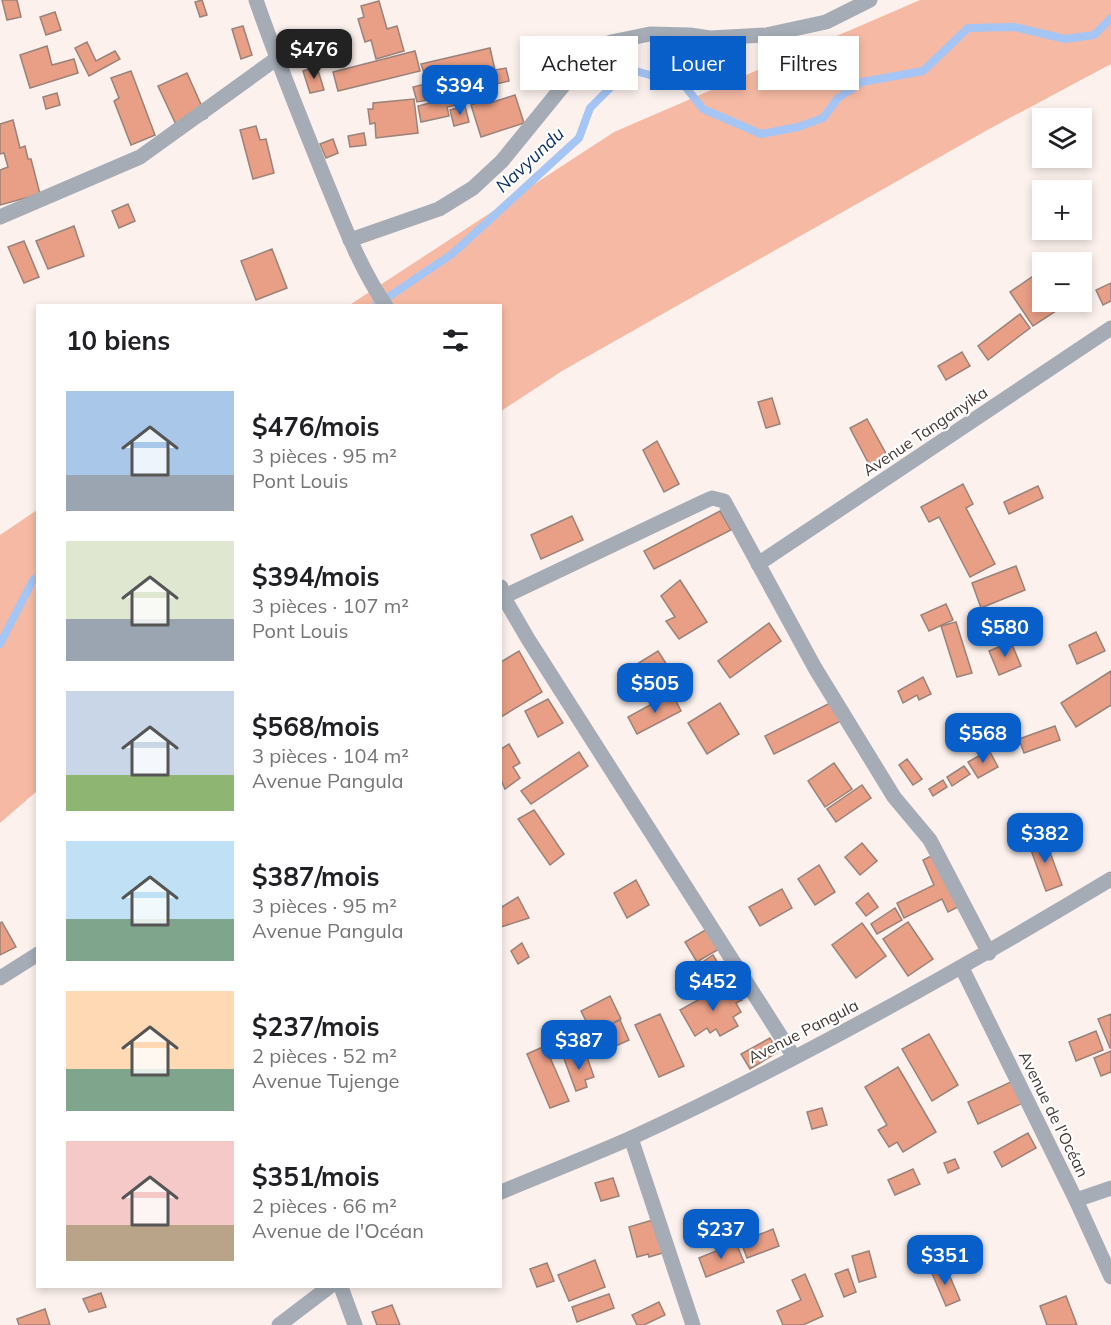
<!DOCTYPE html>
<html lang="fr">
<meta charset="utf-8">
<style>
:root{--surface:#fff;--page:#f6f6f6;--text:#202124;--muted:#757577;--accent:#095fc9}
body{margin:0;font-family:Mulish,sans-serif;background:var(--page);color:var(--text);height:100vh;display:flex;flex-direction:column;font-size:22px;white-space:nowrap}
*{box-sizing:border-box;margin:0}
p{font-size:20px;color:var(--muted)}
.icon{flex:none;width:33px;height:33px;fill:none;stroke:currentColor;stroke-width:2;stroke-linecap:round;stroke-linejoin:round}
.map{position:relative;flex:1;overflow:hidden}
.side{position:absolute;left:36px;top:304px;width:466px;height:984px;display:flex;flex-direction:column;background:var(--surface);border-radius:0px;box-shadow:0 3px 9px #0003}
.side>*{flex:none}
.banner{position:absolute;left:520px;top:36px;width:500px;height:54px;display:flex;gap:12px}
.tools{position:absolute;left:1032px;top:108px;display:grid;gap:12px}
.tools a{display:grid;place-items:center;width:60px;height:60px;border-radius:0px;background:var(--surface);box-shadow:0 3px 9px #0003;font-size:30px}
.price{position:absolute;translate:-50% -51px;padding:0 14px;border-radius:12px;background:var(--accent);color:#fff;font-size:20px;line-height:39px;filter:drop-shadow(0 2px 3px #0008)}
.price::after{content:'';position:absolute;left:50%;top:36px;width:18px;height:14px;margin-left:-9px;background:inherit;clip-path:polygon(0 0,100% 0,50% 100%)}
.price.selected{background:#222;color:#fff}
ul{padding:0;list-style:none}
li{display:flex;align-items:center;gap:18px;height:150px;padding:0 30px}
li span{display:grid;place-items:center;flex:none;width:168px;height:120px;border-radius:0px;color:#555}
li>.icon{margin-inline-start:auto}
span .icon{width:72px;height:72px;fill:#fffc;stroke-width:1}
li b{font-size:26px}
h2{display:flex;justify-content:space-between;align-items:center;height:72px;padding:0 30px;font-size:26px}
.pill{padding:0 21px;border-radius:0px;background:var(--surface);box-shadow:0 3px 9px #0003;font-size:21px;line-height:54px}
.pill.selected{background:var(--accent);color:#fff}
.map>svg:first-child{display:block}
</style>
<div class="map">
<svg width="1111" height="1325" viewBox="0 0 1111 1325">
<rect width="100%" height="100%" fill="#fcf1ed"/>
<g fill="#f6baa4">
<path d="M920,0H1111V64L991,128L562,371L501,411V306H348L614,132Z"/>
<path d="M37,510V791L0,823V535Z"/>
</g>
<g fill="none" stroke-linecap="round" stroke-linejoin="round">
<g stroke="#a5c5f5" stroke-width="8">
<path d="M375,306L452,254L579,138L590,108L629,69L684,85L703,109L761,134L798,127L823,118L838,98L862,82L923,71L968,28L1014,27L1065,39L1094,35L1111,18"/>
<path d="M0,644L33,580L38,577"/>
</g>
</g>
<g fill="#e89f85" stroke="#9b8279" stroke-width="1.5">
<path d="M2,0H17L21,17L7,20Z"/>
<path d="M202,0L207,15L200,17L195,2Z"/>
<path d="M379,1L387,29L397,26L404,51L376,59L371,40L365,42L358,19L364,17L361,6Z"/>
<path d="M55,12L61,30L46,35L40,17Z"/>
<path d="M243,26L252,55L241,59L232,29Z"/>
<path d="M87,42L96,61L115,51L120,59L89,76L75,48Z"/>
<path d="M47,46L52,65L74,59L78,73L30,88L20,55Z"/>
<path d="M490,48L495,70L506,68L509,81L496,84L492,70H490L495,93L465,100V103L447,107L449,116L421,122L418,106L434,102L433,99L417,102L413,87L450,78L449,74L426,79L421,64Z"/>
<path d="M415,51L420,71L338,91L333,72Z"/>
<path d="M317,67L324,90L310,93L303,71Z"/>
<path d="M131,71L155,135L131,145L114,101L119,98L111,78Z"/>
<path d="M187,73L207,118L179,131L158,86Z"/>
<path d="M57,93L60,105L46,109L43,97Z"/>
<path d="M515,95L524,123L481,137L471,105L489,99L490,103Z"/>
<path d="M414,99L418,133L376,138L375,123L370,124L368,109H373V103Z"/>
<path d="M465,106L469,122L454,126L450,110Z"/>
<path d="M13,120L20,148L25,146L28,159H31L40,194L0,205V170L8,167L4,153L0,154V124Z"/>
<path d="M256,126L260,140L266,139L274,173L253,179L240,130Z"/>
<path d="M364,133L366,145L350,147L348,136Z"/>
<path d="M333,139L338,153L326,158L320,144Z"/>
<path d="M128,204L135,221L119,228L112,211Z"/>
<path d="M74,226L84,256L48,269L36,241Z"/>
<path d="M24,241L39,277L24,283L8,247Z"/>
<path d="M272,249L287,288L256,300L241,261Z"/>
<path d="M1042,270V302H1063L1065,305L1033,326L1010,292Z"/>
<path d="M1111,283V301L1103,305L1096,290Z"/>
<path d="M1020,314L1030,328L988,360L978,346Z"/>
<path d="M962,352L970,366L946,380L938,366Z"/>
<path d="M772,398L780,424L766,428L758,402Z"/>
<path d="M867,419L889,459L871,468L850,428Z"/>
<path d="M657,441L679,484L664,492L643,450Z"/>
<path d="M963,484L973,504L966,508L995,564L970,577L939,517L929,522L921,507Z"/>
<path d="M1038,486L1043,498L1009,514L1004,502Z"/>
<path d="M720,511L731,530L654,569L644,551Z"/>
<path d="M572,516L583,540L541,559L531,535Z"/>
<path d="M1016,566L1025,590L981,608L972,583Z"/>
<path d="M680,580L707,622L679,639L666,621L675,617L661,596Z"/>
<path d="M946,604L953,620L929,631L921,615Z"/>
<path d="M956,622L972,673L957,677L941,626Z"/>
<path d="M769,623L781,641L730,678L718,661Z"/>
<path d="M1096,632L1105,651L1077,664L1069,645Z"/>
<path d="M1011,642L1021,666L999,675L989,651Z"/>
<path d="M519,651L542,692L501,717V662Z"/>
<path d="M658,651L676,679L655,692L637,664Z"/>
<path d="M1111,671V705L1076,727L1061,703Z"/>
<path d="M923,677L931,694L919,700L917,695L903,703L898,691Z"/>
<path d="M672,693L681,711L637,734L628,717Z"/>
<path d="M548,699L563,723L538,737L525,711Z"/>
<path d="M832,702L841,721L774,754L765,736Z"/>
<path d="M720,703L739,734L707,754L688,723Z"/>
<path d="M1055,726L1060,740L1024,753L1019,739Z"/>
<path d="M509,744L520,763L513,767L520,778L505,789L501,780V749Z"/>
<path d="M989,750L998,767L978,778L968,762Z"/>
<path d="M579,752L588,766L531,804L521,791Z"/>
<path d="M907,759L922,779L913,785L899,765Z"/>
<path d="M834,763L852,789L825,807L808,781Z"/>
<path d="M964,766L970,774L952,786L947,777Z"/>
<path d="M943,780L947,787L933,796L929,789Z"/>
<path d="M862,785L871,798L836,822L827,809Z"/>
<path d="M534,810L564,854L550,865L518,819Z"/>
<path d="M1044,836L1062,885L1046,891L1028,842Z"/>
<path d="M862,843L877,861L860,875L845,857Z"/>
<path d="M935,854L960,906L948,912L942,899L904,918L897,903L934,885L923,860Z"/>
<path d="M819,865L835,892L815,905L798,879Z"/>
<path d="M636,880L649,905L627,918L614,893Z"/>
<path d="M782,889L792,908L760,926L749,907Z"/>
<path d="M868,893L878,907L866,916L856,903Z"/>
<path d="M518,897L529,918L501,927V905L502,907Z"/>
<path d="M895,908L902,920L877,934L871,924Z"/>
<path d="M2,922L16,947L0,955V923Z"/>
<path d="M908,922L933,959L908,976L883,939Z"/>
<path d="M862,923L886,956L856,978L832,945Z"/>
<path d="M707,929L719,949L697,962L685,942Z"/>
<path d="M522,943L529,957L518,964L511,951Z"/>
<path d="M713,955L728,980L701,997L686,973Z"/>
<path d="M725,985L729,993L735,990L742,1000L736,1003L741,1012L733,1017L738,1026L720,1036L716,1029L710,1033L707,1028L695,1036L680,1010Z"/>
<path d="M610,996L621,1019L592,1033L581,1011Z"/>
<path d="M660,1014L684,1066L659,1077L635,1025Z"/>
<path d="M1111,1014V1048H1110L1098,1019Z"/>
<path d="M620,1020L629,1040L593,1056L584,1037Z"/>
<path d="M1096,1031L1103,1050L1076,1061L1069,1042Z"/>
<path d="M929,1034L958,1085L932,1101L902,1049Z"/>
<path d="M770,1038L778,1052L750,1069L741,1054Z"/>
<path d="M545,1046L569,1101L550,1108L527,1054Z"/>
<path d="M1111,1051V1072L1101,1076L1094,1058Z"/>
<path d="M574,1052L577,1061L587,1057L594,1077L585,1080L587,1087L576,1091L563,1056Z"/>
<path d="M898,1067L936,1132L903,1152L897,1142L889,1147L878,1130L887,1125L865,1087Z"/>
<path d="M1015,1080L1025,1102L978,1124L968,1102Z"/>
<path d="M822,1108L827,1125L812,1129L807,1112Z"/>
<path d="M1028,1133L1036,1148L1002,1167L994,1152Z"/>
<path d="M955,1159L959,1168L948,1173L944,1163Z"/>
<path d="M913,1169L920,1184L895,1195L888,1180Z"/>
<path d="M613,1178L619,1196L601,1201L595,1183Z"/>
<path d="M729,1210L741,1216L738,1222L726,1216Z"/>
<path d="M656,1219L666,1252L649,1257L648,1254L637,1257L629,1227Z"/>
<path d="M773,1229L779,1246L747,1258L741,1242Z"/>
<path d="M736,1243L744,1262L706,1277L699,1258Z"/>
<path d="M869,1251L876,1277L859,1282L852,1256Z"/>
<path d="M595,1260L605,1287L569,1301L558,1275Z"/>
<path d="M547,1263L554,1281L537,1287L530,1269Z"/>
<path d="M945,1265L960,1300L946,1306L931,1271Z"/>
<path d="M848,1269L856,1292L844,1297L835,1274Z"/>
<path d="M805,1274L823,1316L803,1325H783L777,1311L801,1300L792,1280Z"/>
<path d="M101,1293L106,1307L89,1312L83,1299Z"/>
<path d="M609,1294L614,1308L577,1322L572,1307Z"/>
<path d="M1066,1296L1077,1325H1047L1040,1306Z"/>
<path d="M659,1302L665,1315L644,1325H637L632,1315Z"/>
<path d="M392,1305L400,1325H377L372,1312Z"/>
<path d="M45,1309L50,1325H19L17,1319Z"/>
</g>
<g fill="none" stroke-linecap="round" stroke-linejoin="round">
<g stroke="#a5acb5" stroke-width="15">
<path d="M256,0C277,61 301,119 325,179C343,222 359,267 386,306"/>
<path d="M0,217L140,157L276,59"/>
<path d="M350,240L439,209L473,188L502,161L572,75L611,42L650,34L690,35L710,38L766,35L826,22L870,0"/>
<path d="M758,564L1111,328"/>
<path d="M501,587L503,596L528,639L794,1057"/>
<path d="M501,598L703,502L712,498L724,501L815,668L894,797L930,840L989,953"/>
<path d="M962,968L1076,1200L1111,1277"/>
<path d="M0,978L38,954"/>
<path d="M631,1138L693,1325"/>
<path d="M501,1192C544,1174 588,1157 631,1138C796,1062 955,973 1111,879"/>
<path d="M1076,1200L1111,1188"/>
<path d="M341,1287L355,1325"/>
<path d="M279,1325L329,1287"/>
</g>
</g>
<g text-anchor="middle" stroke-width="4.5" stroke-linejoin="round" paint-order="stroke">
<g font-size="16" fill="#433834" stroke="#fff">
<text transform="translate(925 431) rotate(-34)" y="6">Avenue Tanganyika</text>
<text transform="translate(803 1031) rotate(-27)" y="6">Avenue Pangula</text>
<text transform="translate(1054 1114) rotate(64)" y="6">Avenue de l'Océan</text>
</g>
<g font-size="18" font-style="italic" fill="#0d3366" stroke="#fff">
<text transform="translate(530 160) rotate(-43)" y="6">Navyundu</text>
</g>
</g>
</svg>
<div class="tools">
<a><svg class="icon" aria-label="layers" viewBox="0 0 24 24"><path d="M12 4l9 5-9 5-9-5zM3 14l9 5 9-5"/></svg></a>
<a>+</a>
<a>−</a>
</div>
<b class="price selected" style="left:314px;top:80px">$476</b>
<b class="price" style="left:460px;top:116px">$394</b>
<b class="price" style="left:1005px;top:658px">$580</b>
<b class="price" style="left:655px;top:714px">$505</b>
<b class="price" style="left:983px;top:764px">$568</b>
<b class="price" style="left:1045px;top:864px">$382</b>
<b class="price" style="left:713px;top:1012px">$452</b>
<b class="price" style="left:579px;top:1071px">$387</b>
<b class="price" style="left:721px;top:1260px">$237</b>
<b class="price" style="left:945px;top:1286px">$351</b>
<div class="banner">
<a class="pill">Acheter</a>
<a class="pill selected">Louer</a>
<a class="pill">Filtres</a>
</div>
<section class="side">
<h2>10 biens<svg class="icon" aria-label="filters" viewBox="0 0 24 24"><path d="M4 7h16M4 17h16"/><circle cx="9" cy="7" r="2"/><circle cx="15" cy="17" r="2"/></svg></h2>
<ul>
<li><span style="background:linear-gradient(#a9c7e8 70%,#9aa5b1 0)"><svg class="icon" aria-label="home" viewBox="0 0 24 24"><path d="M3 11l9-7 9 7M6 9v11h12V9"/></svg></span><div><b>$476/mois</b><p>3 pièces · 95 m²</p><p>Pont Louis</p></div></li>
<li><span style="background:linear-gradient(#dfe7d0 65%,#9aa5b1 0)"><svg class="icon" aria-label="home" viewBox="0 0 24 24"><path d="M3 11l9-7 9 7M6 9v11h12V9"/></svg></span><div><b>$394/mois</b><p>3 pièces · 107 m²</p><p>Pont Louis</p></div></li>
<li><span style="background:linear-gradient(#c9d6e8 70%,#8fb573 0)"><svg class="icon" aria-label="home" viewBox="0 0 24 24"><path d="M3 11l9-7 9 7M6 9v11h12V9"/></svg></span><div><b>$568/mois</b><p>3 pièces · 104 m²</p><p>Avenue Pangula</p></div></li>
<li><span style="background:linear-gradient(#bfe0f5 65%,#7fa58c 0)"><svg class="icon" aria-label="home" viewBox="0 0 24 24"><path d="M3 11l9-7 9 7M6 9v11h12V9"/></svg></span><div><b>$387/mois</b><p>3 pièces · 95 m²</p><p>Avenue Pangula</p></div></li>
<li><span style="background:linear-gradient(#ffd9b3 65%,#7fa58c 0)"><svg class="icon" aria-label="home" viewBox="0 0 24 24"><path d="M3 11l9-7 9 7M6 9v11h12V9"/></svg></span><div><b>$237/mois</b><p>2 pièces · 52 m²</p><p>Avenue Tujenge</p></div></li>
<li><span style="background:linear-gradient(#f6c9c9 70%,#b9a48a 0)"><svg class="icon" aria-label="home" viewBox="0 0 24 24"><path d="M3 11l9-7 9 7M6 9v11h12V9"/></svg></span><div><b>$351/mois</b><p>2 pièces · 66 m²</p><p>Avenue de l'Océan</p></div></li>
</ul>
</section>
</div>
